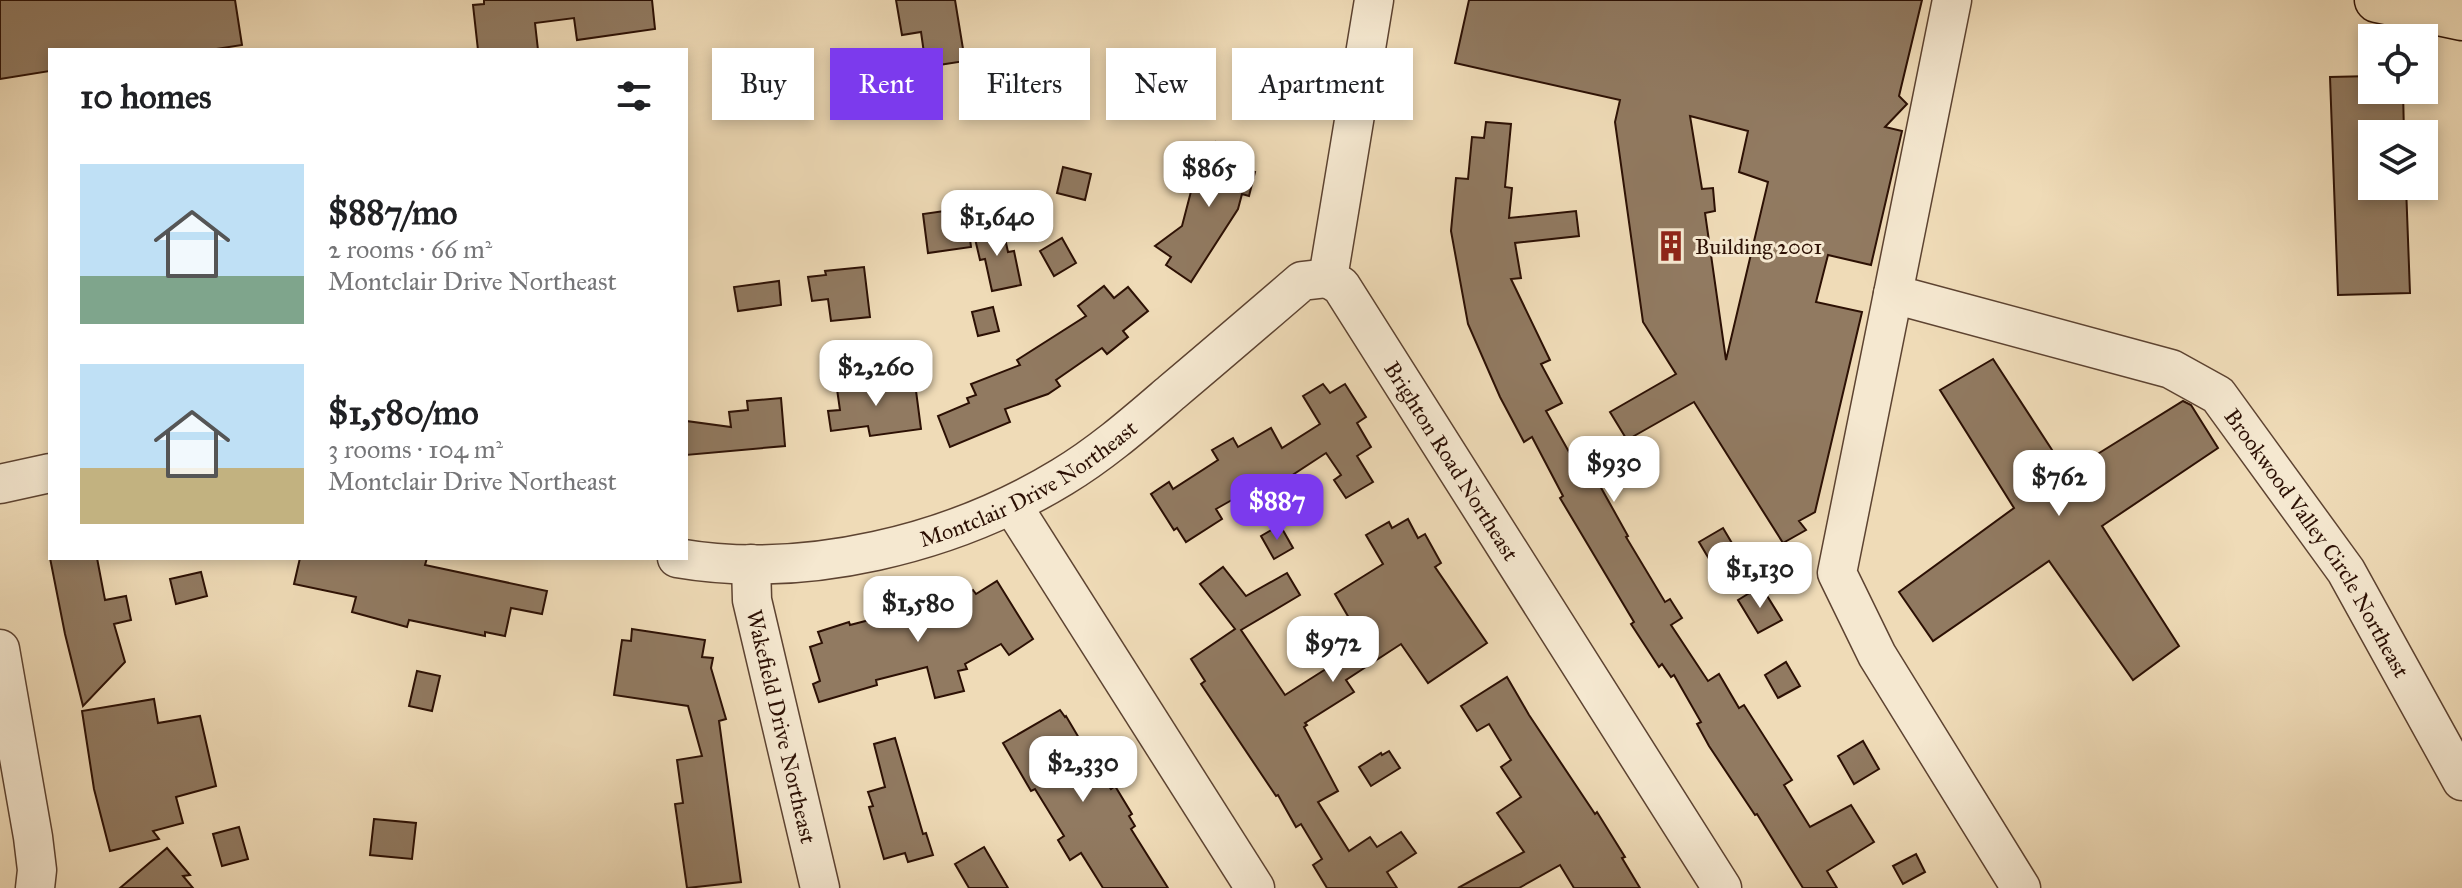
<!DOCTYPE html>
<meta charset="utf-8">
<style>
:root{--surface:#fff;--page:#f2f2f2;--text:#202124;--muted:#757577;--accent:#7c3aed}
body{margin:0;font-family:"IM FELL Great Primer",serif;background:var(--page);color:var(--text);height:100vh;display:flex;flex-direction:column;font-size:30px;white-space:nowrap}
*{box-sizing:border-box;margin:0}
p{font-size:26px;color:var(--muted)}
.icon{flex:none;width:44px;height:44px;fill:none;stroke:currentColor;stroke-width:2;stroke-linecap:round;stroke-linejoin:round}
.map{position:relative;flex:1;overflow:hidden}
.drawer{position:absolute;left:48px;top:48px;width:640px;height:512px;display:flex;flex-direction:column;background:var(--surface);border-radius:0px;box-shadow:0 4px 12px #0003}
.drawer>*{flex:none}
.guide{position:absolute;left:712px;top:48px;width:760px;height:72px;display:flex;gap:16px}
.buttons{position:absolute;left:2358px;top:24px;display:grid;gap:16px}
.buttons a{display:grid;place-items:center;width:80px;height:80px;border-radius:0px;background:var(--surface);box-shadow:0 4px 12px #0003;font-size:40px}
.price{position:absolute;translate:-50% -68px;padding:0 18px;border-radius:16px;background:#fff;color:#222;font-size:26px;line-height:52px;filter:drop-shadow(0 2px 4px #0008)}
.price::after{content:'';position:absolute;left:50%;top:48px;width:24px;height:18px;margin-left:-12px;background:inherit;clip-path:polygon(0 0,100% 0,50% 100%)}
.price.active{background:var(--accent);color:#fff}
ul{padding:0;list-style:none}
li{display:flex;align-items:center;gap:24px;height:200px;padding:0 32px}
li span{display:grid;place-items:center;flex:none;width:224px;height:160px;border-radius:0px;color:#555}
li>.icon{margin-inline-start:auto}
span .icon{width:96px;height:96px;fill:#fffc;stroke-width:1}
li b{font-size:34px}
h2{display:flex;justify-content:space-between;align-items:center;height:96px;padding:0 32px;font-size:34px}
.chip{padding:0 28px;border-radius:0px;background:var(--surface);box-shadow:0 4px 12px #0003;font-size:28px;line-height:72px}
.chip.active{background:var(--accent);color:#fff}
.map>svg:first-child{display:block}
</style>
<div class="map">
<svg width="2462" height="888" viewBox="0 0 2462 888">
<rect width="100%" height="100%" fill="#efdbb7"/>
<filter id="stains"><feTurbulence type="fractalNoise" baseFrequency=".0025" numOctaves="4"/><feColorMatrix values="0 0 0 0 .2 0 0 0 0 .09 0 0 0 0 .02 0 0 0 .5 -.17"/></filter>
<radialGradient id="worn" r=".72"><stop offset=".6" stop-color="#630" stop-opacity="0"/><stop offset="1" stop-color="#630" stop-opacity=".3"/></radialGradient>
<g fill="#917a61" stroke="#2c1004" stroke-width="2" fill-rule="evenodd">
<path d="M0,0H235L242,45L210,50H50V71L0,79Z"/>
<path d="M484,0H652L655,29L577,40L574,18L535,23L538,50H478L473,5L484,4Z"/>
<path d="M896,0H955L965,61L926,67L921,32L902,35Z"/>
<path d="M1469,0H1922L1899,96L1907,104L1885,127L1902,131L1871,265L1828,255L1816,302L1862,312L1815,512L1799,521L1806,530L1783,543L1694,402L1627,440L1610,412L1676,374L1643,322L1615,122L1620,100L1455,63ZM1690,116L1748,131L1739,172L1768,182L1726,360L1705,213L1715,211L1713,188L1702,189Z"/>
<path d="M2372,76V90H2403L2404,134H2372V186H2406L2410,293L2338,295L2330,77Z"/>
<path d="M1486,122L1511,124L1505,187L1512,188L1509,218L1576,211L1579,236L1515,243L1521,278L1511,279L1550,360L1541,364L1562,403L1546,411L1569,452L1577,448L1589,469L1590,468L1628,536L1626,537L1665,602L1670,599L1682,618L1671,625L1708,681L1719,674L1739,708L1744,705L1792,780L1784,785L1810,827L1851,805L1874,842L1827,871L1837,888H1803L1757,814L1755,815L1709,746L1697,724L1701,722L1674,675L1671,677L1662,664L1659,667L1631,624L1634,622L1560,498L1563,496L1532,437L1524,442L1500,397L1468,324L1451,231L1456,178L1468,179L1472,137L1484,138Z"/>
<path d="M1216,142L1248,150L1243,169L1255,172L1249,196L1242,194L1238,209L1191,282L1166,265L1171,257L1155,246L1182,226L1200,157L1211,159Z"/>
<path d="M1063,167L1091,174L1085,200L1057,193Z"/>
<path d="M966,208L971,247L928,253L923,214Z"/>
<path d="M1002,224L1008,252L1014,251L1021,285L992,291L985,259L980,260L973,230Z"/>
<path d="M1062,238L1076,263L1054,276L1040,251Z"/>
<path d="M864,267L870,317L831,321L828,299L812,301L808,277L826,275L825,271Z"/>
<path d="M779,281L781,305L738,311L734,287Z"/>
<path d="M1104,286L1114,298L1128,287L1148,311L1123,331L1128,337L1107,354L1102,348L1056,380L1060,386L1048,394L1005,409L1010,422L950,447L938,416L969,403L967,398L976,395L971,384L1020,365L1017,360L1086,316L1078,306Z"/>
<path d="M993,307L999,331L978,336L972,312Z"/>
<path d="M1993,359L2067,473L2183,401L2191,405L2218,448L2102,526L2179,646L2133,680L2049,561L1933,641L1899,592L2014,508L1940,390Z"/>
<path d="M867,378L869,389L915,383L921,429L870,436L868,426L831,431L828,411L840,410L836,382Z"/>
<path d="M1323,384L1330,393L1345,384L1366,417L1357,423L1371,447L1357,456L1373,482L1346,498L1334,480L1341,475L1326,453L1274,487L1269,479L1216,509L1222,519L1186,542L1177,528L1174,530L1151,494L1169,482L1173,489L1218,460L1212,450L1233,438L1238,447L1271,428L1282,448L1320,424L1303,396Z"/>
<path d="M781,398L785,446L686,455V421L731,427L729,412L748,410L747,401Z"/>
<path d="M1408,519L1418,538L1425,534L1441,563L1435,567L1487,643L1428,683L1401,644L1346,680L1354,692L1305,723L1307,725L1304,727L1338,791L1318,802L1349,851L1370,837L1377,847L1401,832L1416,853L1387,872L1397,888H1327L1313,865L1322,859L1301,824L1296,827L1278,795L1276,796L1201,684L1205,681L1191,659L1235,629L1200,584L1223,567L1246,596L1287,573L1300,595L1241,630L1285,695L1340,660L1331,646L1356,630L1335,594L1383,564L1366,535L1389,522L1392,528Z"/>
<path d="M1280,525L1293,548L1274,559L1261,536Z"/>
<path d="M1723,528L1736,550L1712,564L1699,542Z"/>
<path d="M50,558H97L105,600L126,596L131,620L114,624L125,662L83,706L65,634Z"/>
<path d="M300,558H427L425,565L547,591L542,614L511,608L505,636L485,632V636L409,620L407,627L352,612L356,597L294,584Z"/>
<path d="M201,572L207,596L176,604L170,579Z"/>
<path d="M997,581L1033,639L1009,655L1001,644L965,664L967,669L958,671L964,691L935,698L927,667L876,680L877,685L819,702L813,684L820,681L810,647L822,643L818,632L849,622L850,625L927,605L930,618L973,590L976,594Z"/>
<path d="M1761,586L1782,620L1758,633L1738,600Z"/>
<path d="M632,629L705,640L702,657L713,658L711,668L726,719L719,721L741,882L687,888L675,804L683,803L677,760L702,756L688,706L614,695L622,640L631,641Z"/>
<path d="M1786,662L1800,686L1778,698L1765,675Z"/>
<path d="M417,671L440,676L432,711L409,706Z"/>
<path d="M1507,677L1529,715L1595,814L1597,812L1625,857L1622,858L1640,888H1574L1560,865L1519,888H1458L1524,852L1497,813L1521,797L1501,767L1511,760L1489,724L1477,731L1461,706Z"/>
<path d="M154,699L158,723L200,716L216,786L176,797L183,823L153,831L159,839L110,851L94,789L82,711Z"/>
<path d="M1060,710L1065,717L1066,716L1102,777L1111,789L1115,786L1132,814L1129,816L1135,826L1131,829L1168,888H1103L1081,853L1070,860L1058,840L1064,836L1035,789L1031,791L1003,743Z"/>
<path d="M895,738L923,834L926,833L933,855L908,862L905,853L884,859L869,807L873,806L868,792L885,787L874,744Z"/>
<path d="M1863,741L1879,769L1854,784L1838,756Z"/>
<path d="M1389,751L1400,768L1371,786L1359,767L1381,753L1382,755Z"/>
<path d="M374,819L416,823L412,859L370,855Z"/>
<path d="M239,827L248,859L222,866L213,834Z"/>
<path d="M984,847L1008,888H969L955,864Z"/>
<path d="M167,848L190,875L183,876L193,888H120Z"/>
<path d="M1916,854L1925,872L1903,884L1893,866Z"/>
</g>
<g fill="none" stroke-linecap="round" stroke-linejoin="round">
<defs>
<g id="minor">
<path id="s1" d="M1374,0L1328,278L1341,286L1722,888"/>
<path d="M1952,0L1837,573L1877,655L2021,888"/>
<path id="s2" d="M1893,294L2171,369L2218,395L2346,571L2462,781"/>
<path d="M0,484L50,473"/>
<path d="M1012,505L1255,888"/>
<path id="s3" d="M677,558C805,580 952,544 1062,477C1102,453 1137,422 1172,392C1216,355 1259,318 1302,281L1328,278"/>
<path id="s4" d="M751,564L752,600L820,888"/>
<path d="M0,649L33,837L37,870L35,888"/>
</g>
<path id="highway" d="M2377,0L2462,18"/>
</defs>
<use href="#minor" stroke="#5d4331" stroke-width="41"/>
<use href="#highway" stroke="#2c1004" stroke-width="47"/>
<use href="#minor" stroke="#f5e8d0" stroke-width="38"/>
<use href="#highway" stroke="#efdbb7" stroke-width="44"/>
</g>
<defs>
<symbol id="building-bare" viewBox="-9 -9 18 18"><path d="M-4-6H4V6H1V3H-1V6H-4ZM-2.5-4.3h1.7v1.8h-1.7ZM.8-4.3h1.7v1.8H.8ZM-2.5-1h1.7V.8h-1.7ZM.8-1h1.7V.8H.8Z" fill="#8f2418" stroke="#f5e8d0" stroke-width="2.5" paint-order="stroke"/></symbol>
</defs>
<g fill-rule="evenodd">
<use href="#building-bare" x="1649" y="224" width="44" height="44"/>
</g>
<g text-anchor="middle" stroke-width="6" stroke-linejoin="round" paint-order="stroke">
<g font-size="22" fill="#2c1004" stroke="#f5e8d0" text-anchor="start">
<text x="1695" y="254">Building 2001</text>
</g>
<g font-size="22" fill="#2c1004" stroke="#f5e8d0">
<text dy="8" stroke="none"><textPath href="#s1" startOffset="504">Brighton Road Northeast</textPath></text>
<text dy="8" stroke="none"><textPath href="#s3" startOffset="368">Montclair Drive Northeast</textPath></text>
<text dy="8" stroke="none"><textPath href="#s2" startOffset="520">Brookwood Valley Circle Northeast</textPath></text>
<text dy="8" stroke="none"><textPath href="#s4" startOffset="166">Wakefield Drive Northeast</textPath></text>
</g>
</g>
<rect width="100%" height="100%" filter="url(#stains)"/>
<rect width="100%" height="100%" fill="url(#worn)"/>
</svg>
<div class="buttons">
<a><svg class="icon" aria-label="locate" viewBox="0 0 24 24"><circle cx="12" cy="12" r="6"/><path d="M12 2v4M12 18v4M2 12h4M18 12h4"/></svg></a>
<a><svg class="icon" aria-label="layers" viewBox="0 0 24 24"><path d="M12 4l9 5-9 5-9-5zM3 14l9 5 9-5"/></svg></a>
</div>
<b class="price" style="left:1209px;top:209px">$865</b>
<b class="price" style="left:997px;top:258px">$1,640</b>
<b class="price" style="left:876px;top:408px">$2,260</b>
<b class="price" style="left:1614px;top:504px">$930</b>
<b class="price" style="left:2059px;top:518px">$762</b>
<b class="price active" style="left:1277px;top:542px">$887</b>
<b class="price" style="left:1760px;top:610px">$1,130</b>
<b class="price" style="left:918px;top:644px">$1,580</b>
<b class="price" style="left:1333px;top:684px">$972</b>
<b class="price" style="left:1083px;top:804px">$2,330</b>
<div class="guide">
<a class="chip">Buy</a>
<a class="chip active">Rent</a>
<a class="chip">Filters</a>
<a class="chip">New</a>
<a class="chip">Apartment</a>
</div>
<section class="drawer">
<h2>10 homes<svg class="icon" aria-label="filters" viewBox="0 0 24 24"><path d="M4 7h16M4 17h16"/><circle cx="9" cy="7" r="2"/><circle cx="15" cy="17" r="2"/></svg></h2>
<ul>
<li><span style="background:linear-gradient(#bfe0f5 70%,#7fa58c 0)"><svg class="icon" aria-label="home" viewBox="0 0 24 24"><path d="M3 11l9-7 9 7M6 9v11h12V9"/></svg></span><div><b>$887/mo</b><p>2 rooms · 66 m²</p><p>Montclair Drive Northeast</p></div></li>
<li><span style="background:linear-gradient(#bfe0f5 65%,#c2b280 0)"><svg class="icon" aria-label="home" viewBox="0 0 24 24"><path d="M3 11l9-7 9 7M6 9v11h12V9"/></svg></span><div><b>$1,580/mo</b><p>3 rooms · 104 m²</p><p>Montclair Drive Northeast</p></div></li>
</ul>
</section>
</div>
